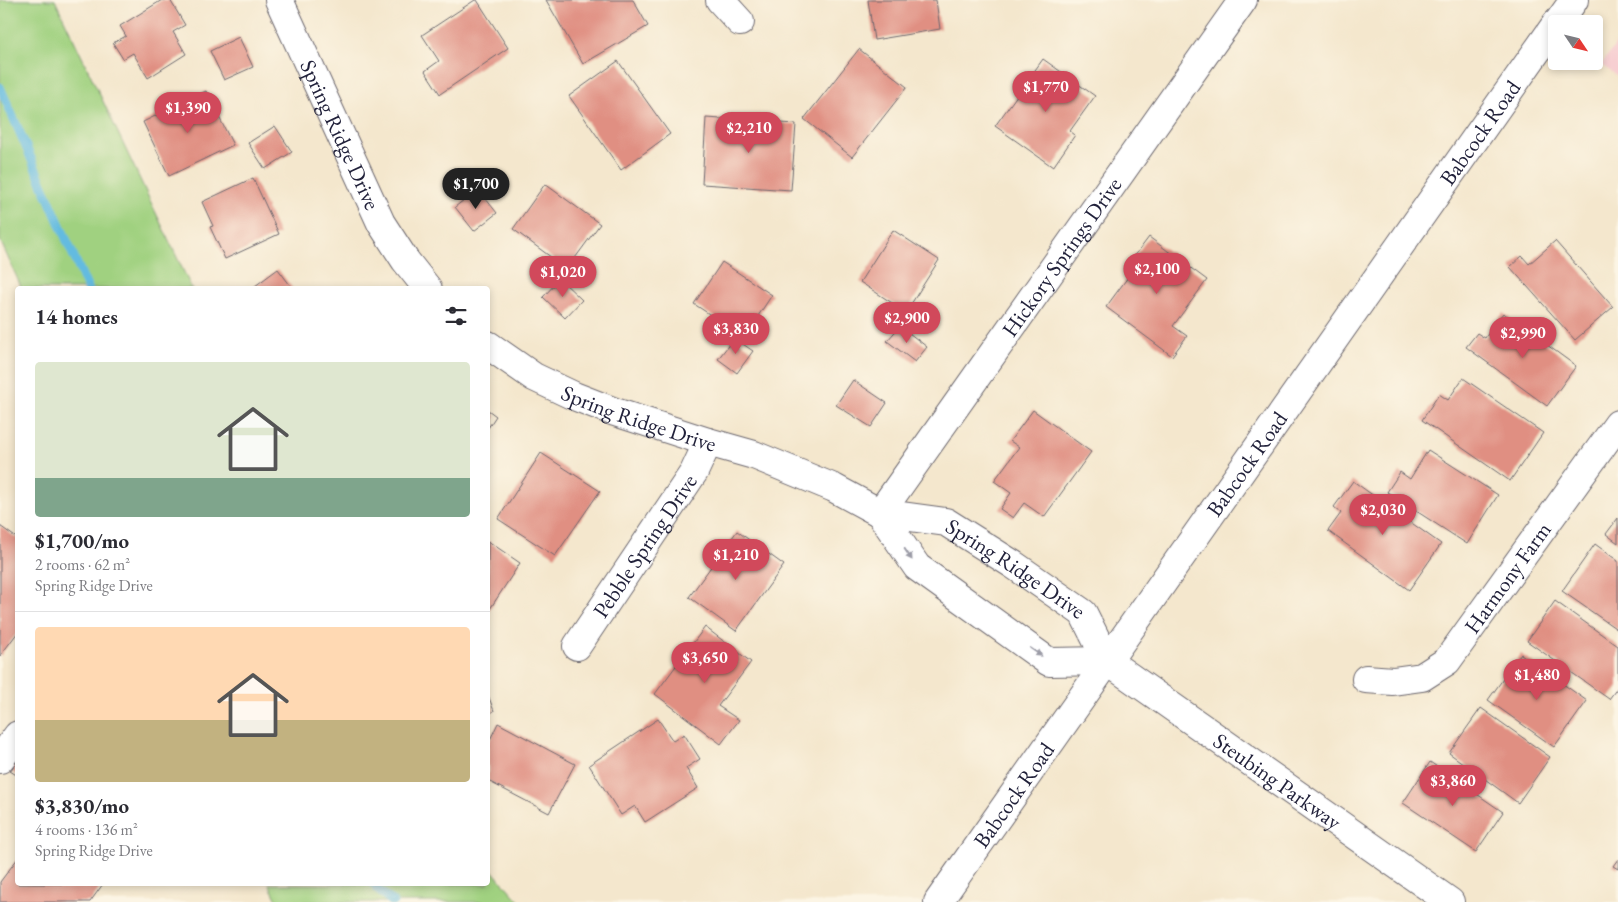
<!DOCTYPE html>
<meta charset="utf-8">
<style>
:root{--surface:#fff;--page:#f7f7f7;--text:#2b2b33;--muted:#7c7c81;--line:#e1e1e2;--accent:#d1495b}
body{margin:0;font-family:"EB Garamond",serif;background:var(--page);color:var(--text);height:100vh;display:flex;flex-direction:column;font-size:19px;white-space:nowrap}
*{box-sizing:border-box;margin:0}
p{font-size:16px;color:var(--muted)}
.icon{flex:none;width:28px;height:28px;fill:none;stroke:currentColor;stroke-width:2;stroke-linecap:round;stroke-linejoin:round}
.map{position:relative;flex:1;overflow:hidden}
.side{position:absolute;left:15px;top:286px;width:475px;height:600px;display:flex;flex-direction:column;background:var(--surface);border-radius:5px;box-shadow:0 2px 8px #0003}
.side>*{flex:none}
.needle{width:32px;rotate:125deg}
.buttons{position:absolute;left:1548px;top:15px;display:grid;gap:10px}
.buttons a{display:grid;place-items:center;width:55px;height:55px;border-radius:5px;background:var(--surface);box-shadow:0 2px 8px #0003;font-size:25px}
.price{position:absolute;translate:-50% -42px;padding:0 11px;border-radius:18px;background:var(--accent);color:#fff;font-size:16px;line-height:32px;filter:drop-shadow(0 1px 2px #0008)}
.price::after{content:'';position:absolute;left:50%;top:30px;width:15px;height:11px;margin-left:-8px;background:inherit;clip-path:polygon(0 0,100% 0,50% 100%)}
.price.on{background:#222;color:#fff}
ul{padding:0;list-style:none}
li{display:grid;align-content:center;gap:10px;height:265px;padding:0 20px}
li+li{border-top:1px solid var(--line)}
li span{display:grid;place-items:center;height:155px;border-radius:5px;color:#555}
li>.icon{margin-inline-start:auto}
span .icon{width:90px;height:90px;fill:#fffc;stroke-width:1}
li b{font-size:21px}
h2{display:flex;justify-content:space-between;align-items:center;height:60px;padding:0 20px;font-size:21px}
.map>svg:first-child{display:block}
</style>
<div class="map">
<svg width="1618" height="902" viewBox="0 0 1618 902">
<rect width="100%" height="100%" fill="#fcf5e5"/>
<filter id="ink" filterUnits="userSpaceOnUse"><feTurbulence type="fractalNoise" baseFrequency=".02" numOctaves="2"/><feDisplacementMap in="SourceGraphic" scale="10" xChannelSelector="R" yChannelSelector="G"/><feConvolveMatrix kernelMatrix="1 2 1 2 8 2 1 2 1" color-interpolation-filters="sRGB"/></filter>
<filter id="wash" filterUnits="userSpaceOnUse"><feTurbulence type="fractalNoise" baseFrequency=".0096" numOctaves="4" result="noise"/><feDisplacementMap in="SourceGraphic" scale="20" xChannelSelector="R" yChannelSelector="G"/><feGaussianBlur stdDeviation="1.12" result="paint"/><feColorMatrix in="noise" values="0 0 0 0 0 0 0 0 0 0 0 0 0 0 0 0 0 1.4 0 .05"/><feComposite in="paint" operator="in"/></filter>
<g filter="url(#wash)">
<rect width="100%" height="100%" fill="#f4e7cd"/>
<path fill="#f7cfd2" d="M1618,41V76L1601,65Z"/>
<g fill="#a0d180" stroke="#617a5e">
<path d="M0,0H55L192,289H22L0,240Z"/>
<path d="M488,866L520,902H278L269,884H488Z"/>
</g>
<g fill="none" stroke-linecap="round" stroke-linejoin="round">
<g stroke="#63bbe0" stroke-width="9">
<path d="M0,87L88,289"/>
<path d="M374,884L379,891L393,902"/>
</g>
</g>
<g id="blocks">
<g fill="#e08f82">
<path d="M162,0H170L185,25L173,32L186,54L148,78L133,53L123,59L113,43L126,36L120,26Z"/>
<path d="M475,0H477L508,48L440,94L425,71L439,61L422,35Z"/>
<path d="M546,0H633L648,26L583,64Z"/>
<path d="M868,0H936L940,29L874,40Z"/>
<path d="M239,37L253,67L224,80L210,51Z"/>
<path d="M859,49L907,87L852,157L804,119Z"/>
<path d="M1043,59L1095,96L1070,131L1075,135L1053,167L995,126Z"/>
<path d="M618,61L670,134L621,170L569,96Z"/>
<path d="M206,91L233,145L169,176L143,122Z"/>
<path d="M706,118L796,124L791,190L702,184Z"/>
<path d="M275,126L292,152L265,169L248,143Z"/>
<path d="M253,178L279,234L225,259L210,227L213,226L202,202Z"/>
<path d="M545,184L600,224L567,269L513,229Z"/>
<path d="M478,189L497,213L474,231L455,207Z"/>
<path d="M893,230L939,260L906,312L860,282Z"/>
<path d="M1149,237L1207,280L1173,326L1187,336L1172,356L1106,307L1131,273L1125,269Z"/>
<path d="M1555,241L1613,307L1575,340L1510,267L1522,256L1529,264Z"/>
<path d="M722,262L772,295L744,337L694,304Z"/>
<path d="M278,269L293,289H251Z"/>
<path d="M560,279L582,300L565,318L543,297Z"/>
<path d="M1503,313L1576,366L1547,406L1466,347L1477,333L1485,338Z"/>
<path d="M900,326L927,347L915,362L887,341Z"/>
<path d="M734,338L753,351L737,373L718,359Z"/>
<path d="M1463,378L1543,433L1510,481L1422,420L1439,394L1448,400Z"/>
<path d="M853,380L887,403L871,427L836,405Z"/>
<path d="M488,410L496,416L488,428Z"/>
<path d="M1033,410L1091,452L1044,517L1024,503L1013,518L1000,509L1011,493L994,481L1019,447L1010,441Z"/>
<path d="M1428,450L1498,495L1467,544L1387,492L1400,472L1410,479Z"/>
<path d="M541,453L600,491L555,556L498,519Z"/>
<path d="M1353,481L1441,544L1409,590L1328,531L1341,513L1334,507Z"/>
<path d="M1618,518V543L1606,534Z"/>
<path d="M0,526L18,539V632L0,656Z"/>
<path d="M737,531L784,565L736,631L689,597Z"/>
<path d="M488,541L520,563L488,612Z"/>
<path d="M1595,544L1618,561V630L1562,591Z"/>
<path d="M1555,601L1618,646V687L1609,699L1527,641Z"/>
<path d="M705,627L751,662L718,706L739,720L721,744L655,694Z"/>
<path d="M1521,654L1587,701L1554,747L1488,700Z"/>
<path d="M488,695L494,711L488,714Z"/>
<path d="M1481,708L1550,757L1518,803L1449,753Z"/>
<path d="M658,719L673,741L684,734L700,759L686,768L698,788L645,822L635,806L621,815L589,765Z"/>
<path d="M498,723L575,764L549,813L488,781V744Z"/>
<path d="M18,760V776L10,771Z"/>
<path d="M1430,762L1503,812L1476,852L1403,803Z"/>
<path d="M18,858V884H103L90,902H0V882Z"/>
<path d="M1618,859V869L1613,866Z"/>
</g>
</g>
</g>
<g filter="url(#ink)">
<use href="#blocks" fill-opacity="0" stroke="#6c676e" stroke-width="1"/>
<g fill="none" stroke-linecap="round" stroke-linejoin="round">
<defs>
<g id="minor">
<path id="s1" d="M279,0L381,223L405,260L428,289"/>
<path d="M720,0L740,22"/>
<path id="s2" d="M488,345L534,377L574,396L615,412L708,442L754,455L834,488L880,513L946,522L1014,565L1083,613L1107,661L1450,902"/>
<path id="s3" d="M880,513L1243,0"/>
<path d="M880,513L917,567L1049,662L1107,661"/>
<path id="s4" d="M577,646L694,472L708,442"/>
<path id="s5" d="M1366,679L1393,681L1422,677L1447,661L1618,424"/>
<path d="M0,759L18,735"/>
</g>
<g id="major">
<path d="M1557,24L1574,0"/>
<path id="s6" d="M938,902L1556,24"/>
</g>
</defs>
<use href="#minor" stroke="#6c676e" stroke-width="30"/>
<use href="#major" stroke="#6c676e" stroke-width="30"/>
<use href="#minor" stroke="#fff" stroke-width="28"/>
<use href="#major" stroke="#fff" stroke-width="28"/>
</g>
<defs><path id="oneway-solid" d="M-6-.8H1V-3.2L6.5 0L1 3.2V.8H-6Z" transform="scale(1.25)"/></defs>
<g fill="#9c9ca7">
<use href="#oneway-solid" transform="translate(908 554) rotate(56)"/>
<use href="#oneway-solid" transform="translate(1036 652) rotate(35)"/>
</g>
</g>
<g text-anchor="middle" stroke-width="5" stroke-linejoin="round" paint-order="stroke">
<g font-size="22" fill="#22223b" stroke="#fcf5e5">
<text dy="8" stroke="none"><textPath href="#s6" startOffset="941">Babcock Road</textPath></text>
<text dy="8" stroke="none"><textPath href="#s1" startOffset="148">Spring Ridge Drive</textPath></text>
<text dy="8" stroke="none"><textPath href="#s3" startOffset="314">Hickory Springs Drive</textPath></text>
<text dy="8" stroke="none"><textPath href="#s2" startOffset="169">Spring Ridge Drive</textPath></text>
<text dy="8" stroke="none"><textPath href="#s6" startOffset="536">Babcock Road</textPath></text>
<text dy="8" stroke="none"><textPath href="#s4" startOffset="121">Pebble Spring Drive</textPath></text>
<text dy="8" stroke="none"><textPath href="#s2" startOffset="579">Spring Ridge Drive</textPath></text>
<text dy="8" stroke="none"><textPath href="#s5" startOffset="189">Harmony Farm</textPath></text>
<text dy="8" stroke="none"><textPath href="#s2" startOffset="922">Steubing Parkway</textPath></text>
<text dy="8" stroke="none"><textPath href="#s6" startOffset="131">Babcock Road</textPath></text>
</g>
</g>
</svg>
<div class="buttons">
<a><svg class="needle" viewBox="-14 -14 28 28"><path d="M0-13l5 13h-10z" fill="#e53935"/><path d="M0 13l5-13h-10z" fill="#7c7c81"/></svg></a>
</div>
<b class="price" style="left:1046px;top:113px">$1,770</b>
<b class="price" style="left:188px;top:134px">$1,390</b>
<b class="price" style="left:749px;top:154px">$2,210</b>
<b class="price on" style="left:476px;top:210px">$1,700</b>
<b class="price" style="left:1157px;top:295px">$2,100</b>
<b class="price" style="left:563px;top:298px">$1,020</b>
<b class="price" style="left:907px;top:344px">$2,900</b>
<b class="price" style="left:736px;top:355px">$3,830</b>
<b class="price" style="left:1523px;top:359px">$2,990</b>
<b class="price" style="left:1383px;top:536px">$2,030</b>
<b class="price" style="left:736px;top:581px">$1,210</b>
<b class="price" style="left:705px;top:684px">$3,650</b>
<b class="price" style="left:1537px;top:701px">$1,480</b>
<b class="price" style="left:1453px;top:807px">$3,860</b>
<section class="side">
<h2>14 homes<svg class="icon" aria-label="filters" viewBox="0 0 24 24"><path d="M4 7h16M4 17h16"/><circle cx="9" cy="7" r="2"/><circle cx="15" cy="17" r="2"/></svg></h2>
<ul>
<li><span style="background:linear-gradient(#dfe7d0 75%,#7fa58c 0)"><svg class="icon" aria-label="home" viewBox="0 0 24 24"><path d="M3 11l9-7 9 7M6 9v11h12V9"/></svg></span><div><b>$1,700/mo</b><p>2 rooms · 62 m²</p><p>Spring Ridge Drive</p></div></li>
<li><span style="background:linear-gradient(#ffd9b3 60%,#c2b280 0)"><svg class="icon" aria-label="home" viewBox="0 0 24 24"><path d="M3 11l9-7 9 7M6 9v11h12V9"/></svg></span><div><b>$3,830/mo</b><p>4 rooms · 136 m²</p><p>Spring Ridge Drive</p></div></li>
</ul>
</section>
</div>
